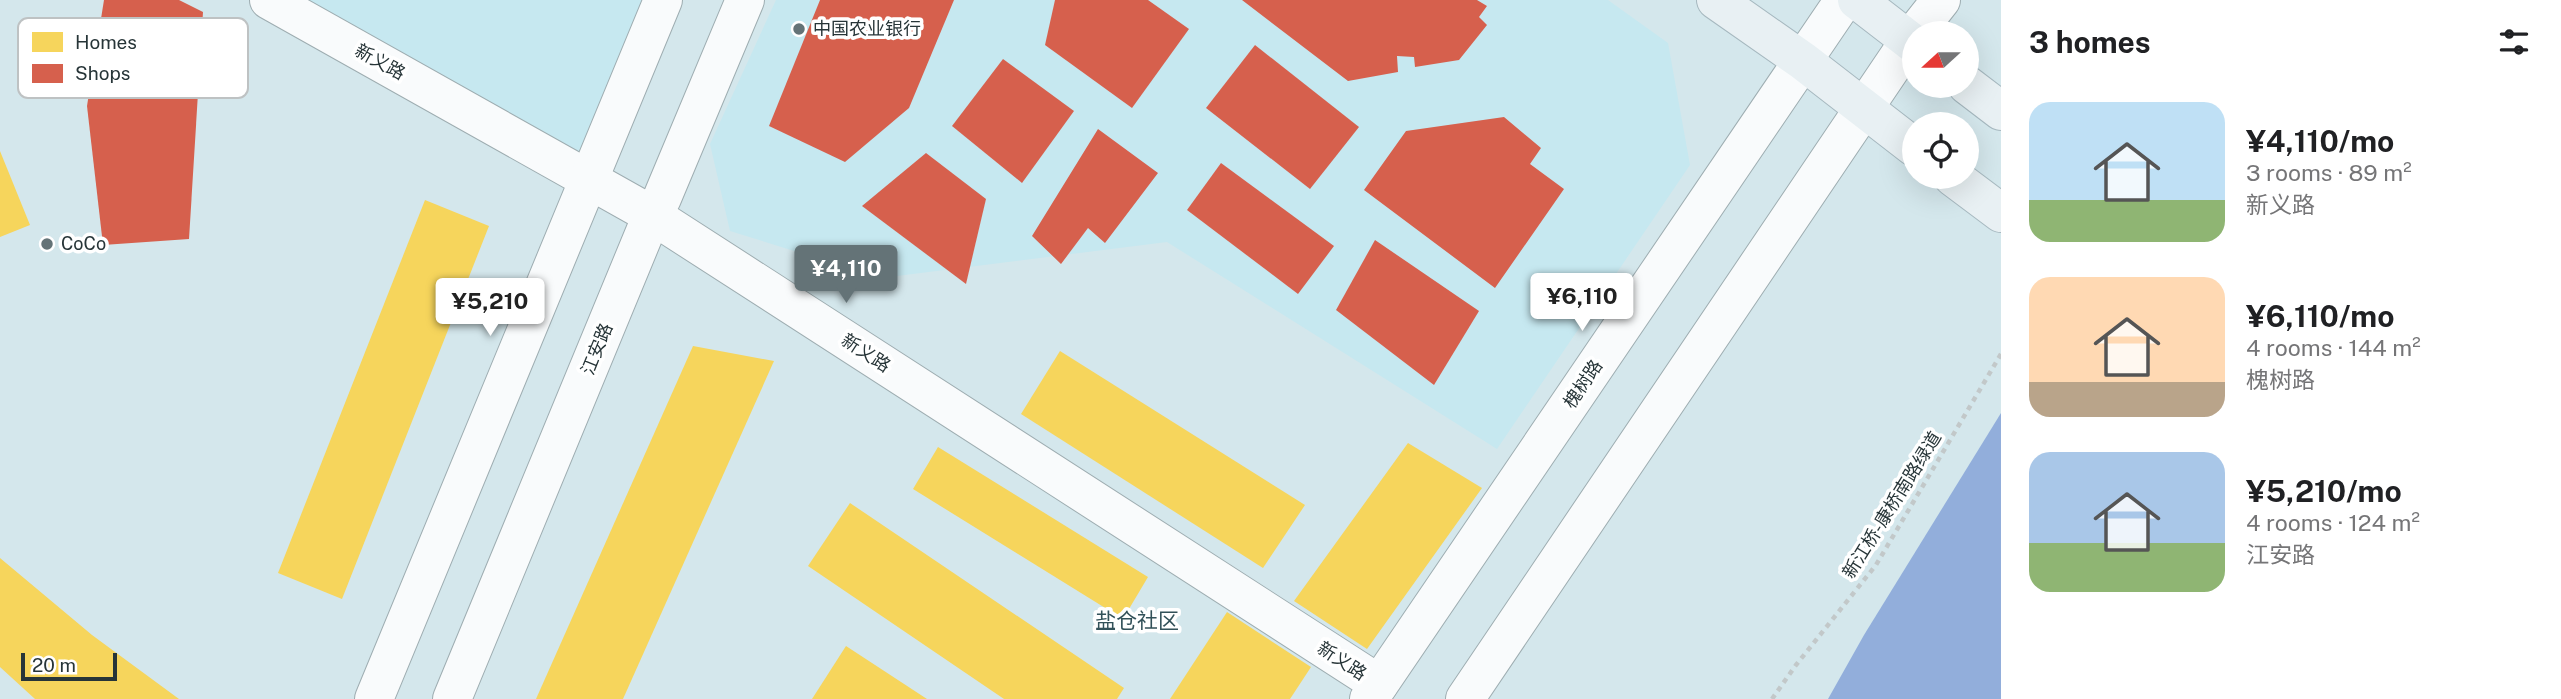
<!DOCTYPE html>
<meta charset="utf-8">
<style>
:root{--surface:#fff;--page:#f2f2f2;--text:#202124;--muted:#757577;--accent:#647377}
body{margin:0;font-family:"Public Sans","Noto Sans SC",sans-serif;background:var(--page);color:var(--text);height:100vh;display:flex;flex-direction:column;font-size:26px;white-space:nowrap}
*{box-sizing:border-box;margin:0}
p{font-size:23px;color:var(--muted)}
.icon{flex:none;width:38px;height:38px;fill:none;stroke:currentColor;stroke-width:2;stroke-linecap:round;stroke-linejoin:round}
.map{position:relative;flex:1;overflow:hidden}
.panel{display:flex;flex-direction:column;background:var(--surface);width:560px}
.panel>*{flex:none}
.needle{width:46px;rotate:249deg}
.controls{position:absolute;left:1902px;top:21px;display:grid;gap:14px}
.controls a{display:grid;place-items:center;width:77px;height:77px;border-radius:50%;background:var(--surface);box-shadow:0 7px 28px #0002;font-size:35px}
.scale{position:absolute;left:21px;bottom:18px;width:96px;box-sizing:border-box;padding-left:7px;border:4px solid #273538;border-top:0;font-size:19px;line-height:24px;white-space:nowrap;color:#273538;-webkit-text-stroke:5px #fff;paint-order:stroke}
.price{position:absolute;translate:-50% -60px;padding:0 16px;border-radius:7px;background:#fff;color:#222;font-size:23px;line-height:46px;filter:drop-shadow(0 2px 4px #0008)}
.price::after{content:'';position:absolute;left:50%;top:42px;width:21px;height:16px;margin-left:-10px;background:inherit;clip-path:polygon(0 0,100% 0,50% 100%)}
.price.current{background:var(--accent);color:#fff}
ul{padding:0;list-style:none}
li{display:flex;align-items:center;gap:21px;height:175px;padding:0 28px}
li span{display:grid;place-items:center;flex:none;width:196px;height:140px;border-radius:21px;color:#555}
li>.icon{margin-inline-start:auto}
span .icon{width:84px;height:84px;fill:#fffc;stroke-width:1}
li b{font-size:30px}
h2{display:flex;justify-content:space-between;align-items:center;height:84px;padding:0 28px;font-size:30px}
main{display:flex;flex:1;min-height:0}
.map>svg:first-child{display:block}
</style>
<main>
<div class="map">
<svg width="2001" height="699" viewBox="0 0 2001 699">
<rect width="100%" height="100%" fill="#d4e7ec"/>
<g fill="#c6e8f0">
<path d="M302,0H642L578,154Z"/>
<path d="M776,0H1608L1668,43L1690,165L1497,449L1167,242L881,278L730,231L710,144Z"/>
</g>
<path fill="#92aedb" d="M2001,413V699H1828L1864,635Z"/>
<g fill="#f6d55c">
<path d="M0,151L30,225L0,237Z"/>
<path d="M425,200L489,226L342,599L278,573Z"/>
<path d="M693,346L774,361L623,699H536Z"/>
<path d="M1060,351L1305,505L1263,568L1021,414Z"/>
<path d="M1408,443L1482,488L1367,649L1294,601Z"/>
<path d="M938,447L1148,577L1123,619L913,489Z"/>
<path d="M850,503L1124,688L1117,699H1004L808,566Z"/>
<path d="M0,558L92,635L179,699H35L0,667Z"/>
<path d="M1227,612L1311,667L1290,699H1170Z"/>
<path d="M846,646L927,699H812Z"/>
</g>
<g fill="#d6604d">
<path d="M104,0H179L203,12L189,239L103,245L87,106Z"/>
<path d="M820,0H954L909,108L845,162L769,126Z"/>
<path d="M1055,0H1148L1189,29L1132,108L1045,45Z"/>
<path d="M1242,0H1477L1487,6L1479,17L1487,25L1459,60L1415,67L1414,57L1397,56L1398,72L1348,81Z"/>
<path d="M1255,45L1359,127L1310,189L1206,108Z"/>
<path d="M1003,59L1074,111L1022,183L952,126Z"/>
<path d="M1504,117L1541,148L1530,164L1564,189L1495,288L1364,190L1406,131Z"/>
<path d="M1098,129L1158,173L1105,243L1088,228L1061,264L1032,236Z"/>
<path d="M926,153L986,199L966,284L862,206Z"/>
<path d="M1221,163L1334,246L1298,294L1187,210Z"/>
<path d="M1375,240L1479,311L1434,385L1336,310Z"/>
</g>
<g fill="none" stroke-linecap="round" stroke-linejoin="round">
<defs>
<g id="tertiary">
<path d="M269,0L652,215L1379,684"/>
<path d="M374,699L663,0"/>
<path d="M452,699L652,215L662,198L745,0"/>
</g>
<g id="secondary">
<path d="M1915,33L1941,0"/>
<path d="M1369,699L1844,0"/>
<path d="M1465,699L1914,34"/>
</g>
<g id="primary">
<path d="M1716,0L1803,61L1914,147"/>
<path d="M1857,0L1914,44"/>
<path d="M1967,85L2001,111"/>
<path d="M1953,177L2001,213"/>
</g>
</defs>
<use href="#tertiary" stroke="#9eadb1" stroke-width="40"/>
<use href="#secondary" stroke="#9eadb1" stroke-width="40"/>
<use href="#primary" stroke="#a6b8bf" stroke-width="40"/>
<path stroke="#c2c8c9" stroke-width="4.5" stroke-dasharray="5 5" stroke-linecap="butt" d="M1772,699L1796,665L1876,565L2001,354"/>
<use href="#tertiary" stroke="#f9fbfc" stroke-width="38"/>
<use href="#secondary" stroke="#f9fbfc" stroke-width="38"/>
<use href="#primary" stroke="#e8f0f3" stroke-width="38"/>
</g>
<g fill="#647377" stroke="#fff" stroke-width="2.5">
<circle cx="799" cy="29" r="7"/>
<circle cx="47" cy="244" r="7"/>
</g>
<g text-anchor="middle" stroke-width="7" stroke-linejoin="round" paint-order="stroke">
<g font-size="18" fill="#273538" stroke="#fff" text-anchor="start">
<text x="813" y="35">中国农业银行</text>
<text x="61" y="250">CoCo</text>
</g>
<g font-size="18" fill="#273538" stroke="#fff">
<text transform="translate(380 62) rotate(29)" y="6">新义路</text>
<text transform="translate(597 349) rotate(-68)" y="6">江安路</text>
<text transform="translate(866 353) rotate(33)" y="6">新义路</text>
<text transform="translate(1583 384) rotate(-56)" y="6">槐树路</text>
<text transform="translate(1892 505) rotate(-58)" y="6">新江桥-康桥南路绿道</text>
<text transform="translate(1342 661) rotate(33)" y="6">新义路</text>
</g>
<g font-size="21" fill="#325159" stroke="#fff">
<text x="1137" y="628">盐仓社区</text>
</g>
</g>
<rect x="18" y="18" width="230" height="80" rx="10" fill="#fff" stroke="#bec2c3" stroke-width="2"/>
<rect x="32" y="32" width="31" height="20" fill="#f6d55c"/>
<rect x="32" y="64" width="31" height="19" fill="#d6604d"/>
<g font-size="19" fill="#273538">
<text x="75" y="49">Homes</text>
<text x="75" y="80">Shops</text>
</g>
</svg>
<div class="controls">
<a><svg class="needle" viewBox="-14 -14 28 28"><path d="M0-13l5 13h-10z" fill="#e53935"/><path d="M0 13l5-13h-10z" fill="#757577"/></svg></a>
<a><svg class="icon" aria-label="locate" viewBox="0 0 24 24"><circle cx="12" cy="12" r="6"/><path d="M12 2v4M12 18v4M2 12h4M18 12h4"/></svg></a>
</div>
<div class="scale">20 m</div>
<b class="price current" style="left:846px;top:305px">¥4,110</b>
<b class="price" style="left:1582px;top:333px">¥6,110</b>
<b class="price" style="left:490px;top:338px">¥5,210</b>
</div>
<section class="panel">
<h2>3 homes<svg class="icon" aria-label="filters" viewBox="0 0 24 24"><path d="M4 7h16M4 17h16"/><circle cx="9" cy="7" r="2"/><circle cx="15" cy="17" r="2"/></svg></h2>
<ul>
<li><span style="background:linear-gradient(#bfe0f5 70%,#8fb573 0)"><svg class="icon" aria-label="home" viewBox="0 0 24 24"><path d="M3 11l9-7 9 7M6 9v11h12V9"/></svg></span><div><b>¥4,110/mo</b><p>3 rooms · 89 m²</p><p>新义路</p></div></li>
<li><span style="background:linear-gradient(#ffd9b3 75%,#b9a48a 0)"><svg class="icon" aria-label="home" viewBox="0 0 24 24"><path d="M3 11l9-7 9 7M6 9v11h12V9"/></svg></span><div><b>¥6,110/mo</b><p>4 rooms · 144 m²</p><p>槐树路</p></div></li>
<li><span style="background:linear-gradient(#a9c7e8 65%,#8fb573 0)"><svg class="icon" aria-label="home" viewBox="0 0 24 24"><path d="M3 11l9-7 9 7M6 9v11h12V9"/></svg></span><div><b>¥5,210/mo</b><p>4 rooms · 124 m²</p><p>江安路</p></div></li>
</ul>
</section>
</main>
